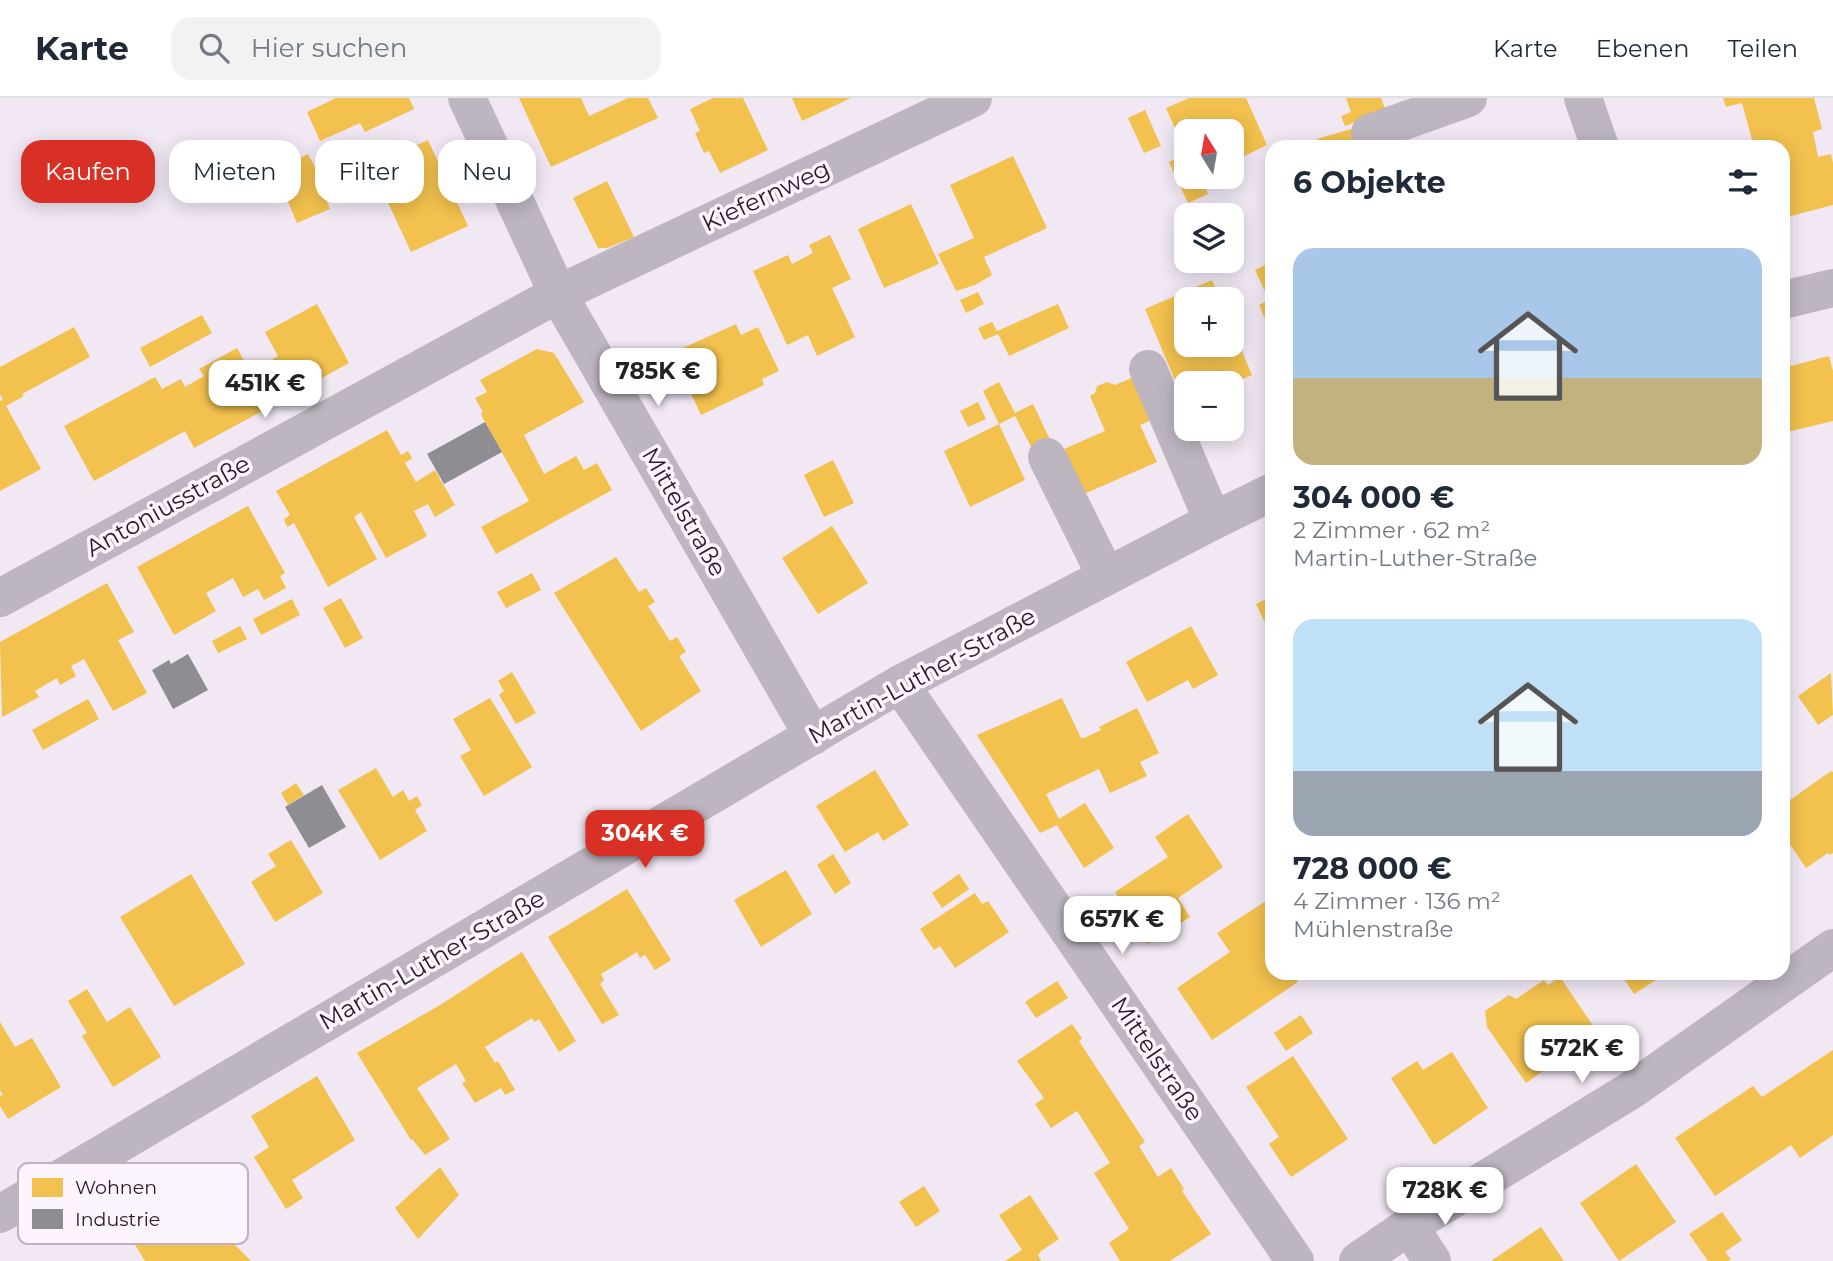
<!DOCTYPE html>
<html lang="de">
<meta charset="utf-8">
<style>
:root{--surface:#fff;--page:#f2f2f3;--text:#1f2937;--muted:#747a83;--line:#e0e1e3;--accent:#d93025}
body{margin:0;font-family:Montserrat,sans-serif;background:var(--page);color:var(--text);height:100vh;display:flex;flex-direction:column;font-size:26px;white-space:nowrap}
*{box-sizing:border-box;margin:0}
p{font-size:23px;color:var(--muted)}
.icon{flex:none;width:38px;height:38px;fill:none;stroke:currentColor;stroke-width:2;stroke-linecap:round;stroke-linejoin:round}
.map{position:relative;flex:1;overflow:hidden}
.details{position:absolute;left:1265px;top:42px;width:525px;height:840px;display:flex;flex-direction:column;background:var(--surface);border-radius:21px;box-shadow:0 4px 18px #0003}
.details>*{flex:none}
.hud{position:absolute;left:21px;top:42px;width:665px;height:63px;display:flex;gap:14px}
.needle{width:46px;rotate:349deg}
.buttons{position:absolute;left:1174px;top:21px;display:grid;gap:14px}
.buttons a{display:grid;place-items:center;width:70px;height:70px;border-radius:14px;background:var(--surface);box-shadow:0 4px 18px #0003;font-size:35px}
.price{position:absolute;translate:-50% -60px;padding:0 16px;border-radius:14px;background:#fff;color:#222;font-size:23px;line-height:46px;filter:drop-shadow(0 2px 4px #0008)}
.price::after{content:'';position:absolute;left:50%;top:42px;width:21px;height:16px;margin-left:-10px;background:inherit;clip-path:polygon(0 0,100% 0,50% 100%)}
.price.selected{background:var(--accent);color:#fff}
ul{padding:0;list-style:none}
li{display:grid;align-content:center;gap:14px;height:371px;padding:0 28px}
li span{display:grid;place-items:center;height:217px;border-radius:21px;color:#555}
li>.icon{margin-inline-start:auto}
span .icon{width:126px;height:126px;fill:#fffc;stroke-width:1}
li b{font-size:30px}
h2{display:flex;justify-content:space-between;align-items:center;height:84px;padding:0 28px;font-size:30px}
.pill{padding:0 24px;border-radius:21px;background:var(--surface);box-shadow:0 4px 18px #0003;font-size:24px;line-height:63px}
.pill.selected{background:var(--accent);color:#fff}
header{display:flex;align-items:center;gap:42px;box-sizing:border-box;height:98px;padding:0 35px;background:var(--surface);border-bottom:2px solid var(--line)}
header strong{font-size:33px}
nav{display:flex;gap:38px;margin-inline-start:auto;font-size:24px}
.search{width:490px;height:63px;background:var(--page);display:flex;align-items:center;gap:18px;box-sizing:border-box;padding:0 24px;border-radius:21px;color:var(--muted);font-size:26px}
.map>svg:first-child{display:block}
</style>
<header>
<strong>Karte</strong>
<div class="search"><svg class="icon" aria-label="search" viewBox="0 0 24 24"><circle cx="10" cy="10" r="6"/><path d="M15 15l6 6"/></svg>Hier suchen</div>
<nav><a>Karte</a><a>Ebenen</a><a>Teilen</a></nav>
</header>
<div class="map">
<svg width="1833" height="1163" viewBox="0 0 1833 1163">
<rect width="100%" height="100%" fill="#f1e8f4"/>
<g fill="#f2c14e">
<path d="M336,0H409L414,11L365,34L360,25L320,43L307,14Z"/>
<path d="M519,0H581L589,18L628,0H648L658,20L551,69Z"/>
<path d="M713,0H743L768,52L720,75L709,53L704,55L695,35L700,33L690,11Z"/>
<path d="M792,0H851L802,23Z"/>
<path d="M1189,0H1246L1267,47L1232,64V33H1186V55L1166,10Z"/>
<path d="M1346,0H1381L1386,13L1345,28L1341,18L1351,14Z"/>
<path d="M1723,0H1814L1822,31L1813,34L1818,59L1831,56L1833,65V107L1783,120V49H1754L1742,5L1726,9Z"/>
<path d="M1145,12L1161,48L1144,55L1128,20Z"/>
<path d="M1351,31L1357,47L1319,49L1317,41Z"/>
<path d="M428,42L468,128L411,154L383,94L358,105L346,80Z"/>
<path d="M308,56L318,75L316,77L330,111L297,125L283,92L285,91L276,72Z"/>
<path d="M1186,56V79H1200L1208,96L1188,105L1169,64Z"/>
<path d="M1013,58L1047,130L984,159L992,177L975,187L956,193L938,156L974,140L950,87Z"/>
<path d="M607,83L634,139L607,150H598L573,100Z"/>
<path d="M911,106L939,166L884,190L858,131Z"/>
<path d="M830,137L851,181L832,190L855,239L817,258L808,237L787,247L753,173L788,157L792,166L813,155L809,147Z"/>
<path d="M1272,164V237L1259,207L1269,202L1255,172Z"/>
<path d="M1212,182L1220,201H1186V247H1232V229L1252,277L1233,285H1186V305L1185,306L1145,211Z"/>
<path d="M978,194L984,206L966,215L960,202Z"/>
<path d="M317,206L349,265L298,293L289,276L281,281L270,263L278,258L265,234Z"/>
<path d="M1058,206L1069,230L1009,258L998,236L984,242L978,230L992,224L997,233Z"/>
<path d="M202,217L212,235L150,269L140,250Z"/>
<path d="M736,226L741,237L758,229L779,273L762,281L764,287L701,317L672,255Z"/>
<path d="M74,229L90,259L22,296L24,298L6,308L41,371L0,393V303L3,302L0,296V269Z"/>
<path d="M237,250L270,309L194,350L185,333L94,383L64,328L155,279L162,291L181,281L185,289L204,278L199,271Z"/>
<path d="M537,251L554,255L584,304L524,337L544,376L576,358L584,372L597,365L612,392L496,456L481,429L529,403L485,324L481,316L483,314L475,300L487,294L480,282Z"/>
<path d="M1829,258L1833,273V323L1783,335V270Z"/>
<path d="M1138,277L1158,319L1140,327L1157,364L1084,396L1064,351L1105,333L1090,298L1095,295L1097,288L1107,284L1115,287Z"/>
<path d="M999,284L1015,315L1033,306L1054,350L1036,358L1015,318L999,326L983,293Z"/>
<path d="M978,304L986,321L968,329L960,313Z"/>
<path d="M999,326L1025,382L970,409L944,353Z"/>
<path d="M387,332L401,357L408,353L412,360L405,365L416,384L435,372L455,407L435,419L428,406L414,413L427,438L386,460L361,414L354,419L377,461L328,489L294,425L287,429L284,421L290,417L276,393Z"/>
<path d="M833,362L854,405L824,419L804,377Z"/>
<path d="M248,408L285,475L280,478L286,490L264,502L258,491L243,499L233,480L206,495L216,513L174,537L137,469Z"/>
<path d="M832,428L868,485L818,516L782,460Z"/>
<path d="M616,459L639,494L646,490L655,504L648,508L670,543L677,539L686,554L679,558L701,593L641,633L554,495Z"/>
<path d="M532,475L541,492L506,510L497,494Z"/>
<path d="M107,485L134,534L118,542L147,595L113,613L84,561L71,568L76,578L60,587L57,580L35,593L39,599L2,619L0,544Z"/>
<path d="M1272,498V540L1256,506Z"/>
<path d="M341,500L363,540L345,550L323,510Z"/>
<path d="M292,501L300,517L261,537L253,521Z"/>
<path d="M240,528L247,541L218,555L212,543Z"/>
<path d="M1191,528L1218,577L1193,591L1188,582L1147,604L1126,564Z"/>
<path d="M512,574L536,615L516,626L499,597L504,593L498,583Z"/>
<path d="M1831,575L1833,617L1818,627L1798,598Z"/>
<path d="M490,600L532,669L484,698L460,658L471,652L453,621Z"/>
<path d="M1062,600L1081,640H1084L1101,632L1099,629L1137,610L1159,655L1140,664L1147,678L1110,695L1099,671L1046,696L1059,721L1085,705L1114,750L1084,770L1057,727L1040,735L977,637Z"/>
<path d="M88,601L99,621L43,652L32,632Z"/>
<path d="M376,670L393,699L403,692L409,703L417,698L422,707L415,712L427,733L380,762L338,692Z"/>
<path d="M875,672L909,727L883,743L878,734L845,754L816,708Z"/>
<path d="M1831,673L1833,674V755L1830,757L1828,755L1806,770L1783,736V707Z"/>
<path d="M296,685L304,697L288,707L281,695Z"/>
<path d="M1188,716L1223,769L1178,800L1190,819L1148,846L1115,794L1168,759L1155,739Z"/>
<path d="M291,742L323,795L275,824L251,784L276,768L268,756Z"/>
<path d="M833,756L851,785L835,796L817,767Z"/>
<path d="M786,772L812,816L761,849L734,802Z"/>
<path d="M191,776L245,866L174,908L120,819Z"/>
<path d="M959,776L969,791L942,810L932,795Z"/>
<path d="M627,791L671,862L655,872L645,857L640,860L637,854L601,876L604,882L600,886L619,917L602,926L548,839Z"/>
<path d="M975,795L982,806L988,803L1009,834L955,870L940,848L934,852L920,831Z"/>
<path d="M1272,799V835L1268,838L1272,845V875H1292L1298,884L1212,942L1177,890L1230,854L1217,835Z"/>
<path d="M522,854L576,943L559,954L539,921L534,924L532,920L485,949L495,965L498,963L515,992L505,997L501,990L475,1005L462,985L466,983L456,966L417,990L450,1041L425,1057L412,1041L411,1042L357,955L440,907Z"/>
<path d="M1620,875H1667L1634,896Z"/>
<path d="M1560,879L1598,935L1526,985L1487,929L1485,913L1509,897L1516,901L1544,882L1548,887Z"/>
<path d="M1057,883L1068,900L1036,920L1025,904Z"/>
<path d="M87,891L107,924L130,909L161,959L113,989L82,938L87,935L68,903Z"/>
<path d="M1301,917L1313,935L1286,953L1274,935Z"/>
<path d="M0,924L15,949L32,940L61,989L8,1021L0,1008V998L3,997L0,992Z"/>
<path d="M1072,926L1082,940L1079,943L1145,1044L1139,1048L1158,1079L1171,1070L1184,1091L1182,1093L1211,1136L1170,1163H1120L1109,1145L1129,1131L1094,1075L1110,1065L1077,1013L1051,1030L1035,1006L1044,1000L1017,963Z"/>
<path d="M1833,952V1037L1800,1060L1791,1047L1715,1098L1675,1040L1753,988L1762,999Z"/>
<path d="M1452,954L1488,1010L1434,1047L1391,980L1417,963L1423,972Z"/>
<path d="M1293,958L1348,1041L1291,1079L1269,1046L1279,1039L1246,989Z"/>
<path d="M317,978L355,1042L292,1082L303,1100L286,1111L254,1059L269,1049L251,1018Z"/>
<path d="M1636,1066L1676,1124L1619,1163L1580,1105Z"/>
<path d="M440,1069L459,1097L418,1141L395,1110Z"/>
<path d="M161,1072L202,1141L220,1132L251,1163H145L109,1104Z"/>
<path d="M924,1088L940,1113L916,1129L899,1104Z"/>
<path d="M1030,1097L1059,1141L1041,1153L1038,1157L1041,1163H1005L1022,1152L999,1117Z"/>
<path d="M1722,1114L1742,1142L1725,1154L1731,1161L1728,1163H1708L1689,1136Z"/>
<path d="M1541,1129L1564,1163H1491Z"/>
</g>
<g fill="#8d8d92">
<path d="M485,324L502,354L444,386L427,356Z"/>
<path d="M188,556L208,592L173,611L152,572L169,562L171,566Z"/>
<path d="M322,687L346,729L309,750L285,709Z"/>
</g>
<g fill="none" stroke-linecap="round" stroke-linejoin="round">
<g stroke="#bdb5c0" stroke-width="38">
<path d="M467,0L558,196L813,638"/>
<path d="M1583,0L1600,49"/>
<path d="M1370,35L1468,0"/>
<path d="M1783,202L1833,190"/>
<path d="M1148,271L1213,423"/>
<path d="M1047,359L1106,478"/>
<path d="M0,500L558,196L973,0"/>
<path d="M900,586L1295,1163"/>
<path d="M0,1116L900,586L1213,423L1272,394"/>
<path d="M1409,1128L1432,1163"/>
<path d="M1358,1163L1409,1128L1633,991L1833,850"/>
</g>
</g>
<g text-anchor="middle" stroke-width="7" stroke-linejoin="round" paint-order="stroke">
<g font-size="24" fill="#28192d" stroke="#fcf4ff">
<text transform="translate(766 98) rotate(-25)" y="8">Kiefernweg</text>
<text transform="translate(168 408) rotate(-29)" y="8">Antoniusstraße</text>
<text transform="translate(684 414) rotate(60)" y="8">Mittelstraße</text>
<text transform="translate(922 578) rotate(-29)" y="8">Martin-Luther-Straße</text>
<text transform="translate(432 862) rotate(-30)" y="8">Martin-Luther-Straße</text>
<text transform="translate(1157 961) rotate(56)" y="8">Mittelstraße</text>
</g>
</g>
<rect x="18" y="1065" width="230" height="81" rx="10" fill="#fcf4ff" stroke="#bcb2c0" stroke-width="2"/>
<rect x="32" y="1080" width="31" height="19" fill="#f2c14e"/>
<rect x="32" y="1111" width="31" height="20" fill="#8d8d92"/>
<g font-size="19" fill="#28192d">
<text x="75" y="1096">Wohnen</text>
<text x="75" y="1128">Industrie</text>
</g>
</svg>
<div class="buttons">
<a><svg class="needle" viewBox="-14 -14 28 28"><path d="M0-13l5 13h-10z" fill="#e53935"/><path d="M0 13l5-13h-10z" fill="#747a83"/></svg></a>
<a><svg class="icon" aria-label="layers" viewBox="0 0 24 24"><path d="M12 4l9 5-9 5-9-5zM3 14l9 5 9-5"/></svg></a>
<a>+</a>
<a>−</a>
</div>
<b class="price" style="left:658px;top:310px">785K €</b>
<b class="price" style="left:265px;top:322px">451K €</b>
<b class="price selected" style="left:645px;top:772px">304K €</b>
<b class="price" style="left:1122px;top:858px">657K €</b>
<b class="price" style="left:1582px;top:987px">572K €</b>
<b class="price" style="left:1445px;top:1129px">728K €</b>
<div class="hud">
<a class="pill selected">Kaufen</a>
<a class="pill">Mieten</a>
<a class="pill">Filter</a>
<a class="pill">Neu</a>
</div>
<section class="details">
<h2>6 Objekte<svg class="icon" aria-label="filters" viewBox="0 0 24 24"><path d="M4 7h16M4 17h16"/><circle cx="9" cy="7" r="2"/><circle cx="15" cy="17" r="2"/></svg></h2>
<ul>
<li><span style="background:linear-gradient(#a9c7e8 60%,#c2b280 0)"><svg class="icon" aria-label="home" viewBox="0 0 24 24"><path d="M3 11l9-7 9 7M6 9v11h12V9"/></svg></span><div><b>304 000 €</b><p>2 Zimmer · 62 m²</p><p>Martin-Luther-Straße</p></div></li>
<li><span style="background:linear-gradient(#bfe0f5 70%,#9aa5b1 0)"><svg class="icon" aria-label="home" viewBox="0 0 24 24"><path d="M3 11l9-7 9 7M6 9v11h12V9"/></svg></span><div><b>728 000 €</b><p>4 Zimmer · 136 m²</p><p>Mühlenstraße</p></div></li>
</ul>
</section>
</div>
